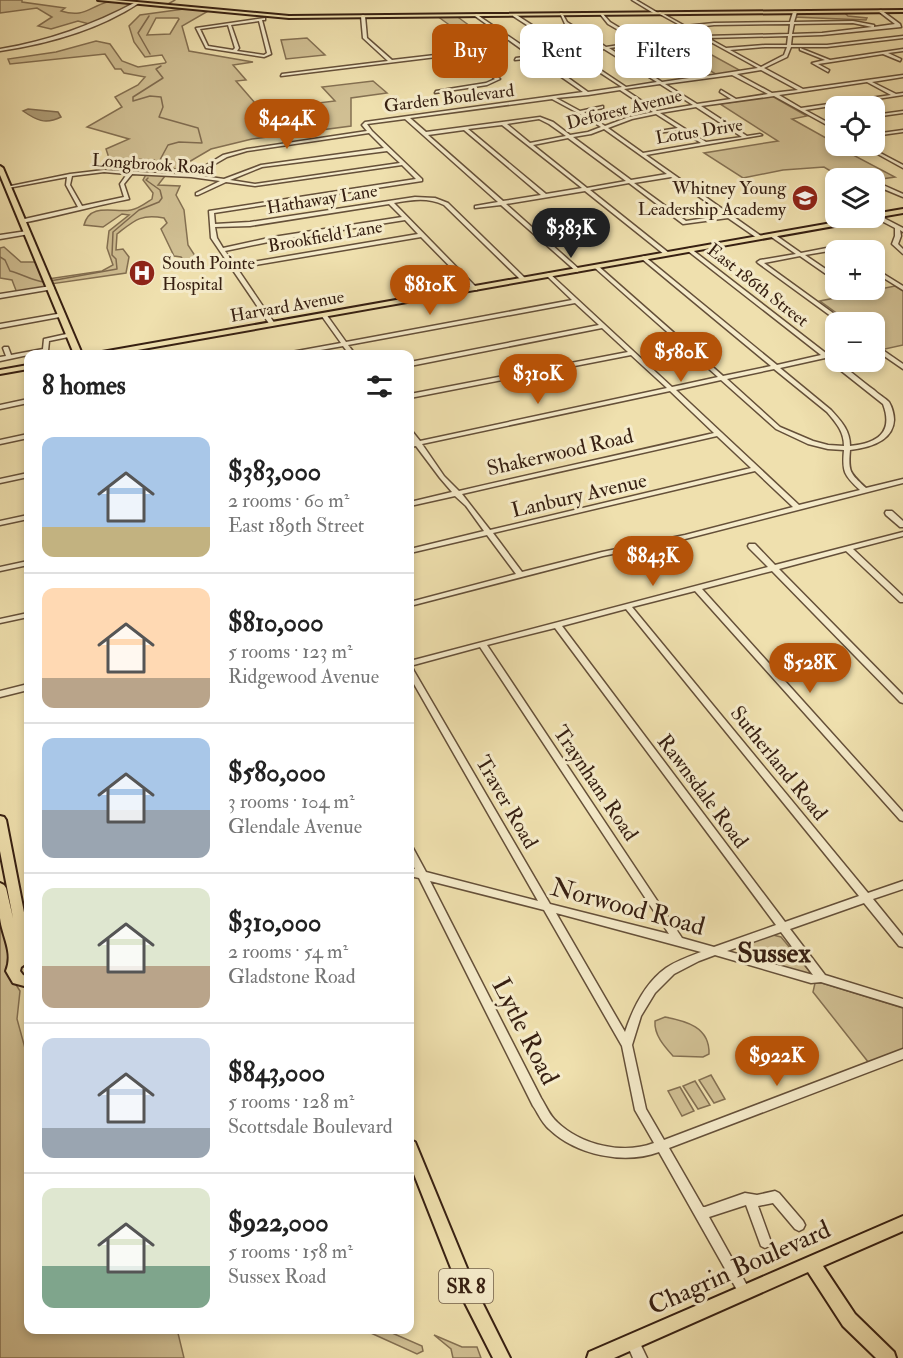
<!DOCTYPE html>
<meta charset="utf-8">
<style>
:root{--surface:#fff;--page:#f6f6f6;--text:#222;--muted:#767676;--line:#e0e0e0;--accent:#b45309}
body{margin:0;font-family:"IM FELL Double Pica",serif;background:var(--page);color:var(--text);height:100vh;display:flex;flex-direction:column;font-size:22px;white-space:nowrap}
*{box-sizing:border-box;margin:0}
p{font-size:20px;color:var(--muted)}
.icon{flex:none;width:33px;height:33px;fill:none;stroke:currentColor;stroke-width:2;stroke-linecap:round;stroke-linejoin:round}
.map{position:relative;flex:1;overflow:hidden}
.panel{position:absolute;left:24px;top:350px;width:390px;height:984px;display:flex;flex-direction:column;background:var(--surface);border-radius:12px;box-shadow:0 3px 9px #0003}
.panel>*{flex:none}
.hud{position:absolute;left:432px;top:24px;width:381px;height:54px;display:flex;gap:12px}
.buttons{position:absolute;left:825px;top:96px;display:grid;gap:12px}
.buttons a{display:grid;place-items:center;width:60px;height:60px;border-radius:12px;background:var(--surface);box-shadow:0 3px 9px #0003;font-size:30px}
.price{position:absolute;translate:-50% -51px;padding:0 14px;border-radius:21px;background:var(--accent);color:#fff;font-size:20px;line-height:39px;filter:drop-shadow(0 2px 3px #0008)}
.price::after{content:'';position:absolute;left:50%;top:36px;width:18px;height:14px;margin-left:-9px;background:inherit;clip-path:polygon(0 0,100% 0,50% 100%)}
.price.selected{background:#222;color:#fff}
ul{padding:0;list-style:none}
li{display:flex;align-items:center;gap:18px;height:150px;padding:0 18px}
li+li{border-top:2px solid var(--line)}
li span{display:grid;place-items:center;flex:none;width:168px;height:120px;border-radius:12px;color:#555}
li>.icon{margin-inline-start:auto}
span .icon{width:72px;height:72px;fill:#fffc;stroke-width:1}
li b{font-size:26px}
h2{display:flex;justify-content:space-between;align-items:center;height:72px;padding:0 18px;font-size:26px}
.pill{padding:0 21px;border-radius:12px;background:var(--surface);box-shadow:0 3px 9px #0003;font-size:21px;line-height:54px}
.pill.selected{background:var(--accent);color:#fff}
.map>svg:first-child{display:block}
</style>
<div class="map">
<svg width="903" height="1358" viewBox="0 0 903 1358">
<rect width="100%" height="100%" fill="#efe0ae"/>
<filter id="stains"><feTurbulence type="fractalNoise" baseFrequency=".00333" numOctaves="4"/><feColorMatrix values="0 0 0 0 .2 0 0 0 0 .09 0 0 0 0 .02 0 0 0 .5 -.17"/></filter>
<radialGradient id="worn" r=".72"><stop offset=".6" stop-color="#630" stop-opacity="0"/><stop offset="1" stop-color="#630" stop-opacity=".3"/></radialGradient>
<g fill="#d0bf93" stroke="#847052" stroke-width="1.5" fill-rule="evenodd">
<path d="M0,0H22V2L65,8L61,11C83,18 88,8 107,2C116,0 128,3 137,3L93,25L78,21L51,29L38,26L52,17L37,8L0,13Z"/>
<path d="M191,8L210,10L182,26L189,51L253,62L233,65L246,80L236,81L261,110L335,101L322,87L373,81L387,93L351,98V126L252,139L211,149L177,169L161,167L154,174L165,176L158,185L180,186L176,195L184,210L188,245L199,262L187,265L181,257L174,256L161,229L167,223L164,218C140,214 135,220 117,234L116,250L123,249L129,257L126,273L50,284L51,288L17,293L12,280L0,278V248L4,247L21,262H40L48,279L102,271L113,265L107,248L109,231L129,215L122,214L103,227L84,225C90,202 114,213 131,210C138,209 146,203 152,199L153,193L143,180L154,160L109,158L106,149L129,139L87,127L122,107L115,97L138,85L145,77L124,73L121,69H115L105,54L10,64L8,59L56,52L96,41L110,44L122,61L138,67L165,63L166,62L162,55L145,57L134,42L129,26L140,15ZM156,18H178L179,19L170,34L147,35Z"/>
<path d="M843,11L848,16L867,18L866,20L793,17L795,12Z"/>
<path d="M455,15L489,40L473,42L437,16Z"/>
<path d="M307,38L325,55L286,59L281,40Z"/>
<path d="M690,43L743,72L719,76L668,46Z"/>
<path d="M772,96L807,116L792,119L835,143L836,146L895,177L875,180L874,178H842L824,167L783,170L743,178L704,153L778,141L720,104Z"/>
<path d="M895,286L903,291V345L885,349L875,341L874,322H849L820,301Z"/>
<path d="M0,903L14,955L10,975L20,991L17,1019L28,1059V1329H177L184,1358H0Z"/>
<path d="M773,935L781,937L811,973L808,975L746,954L744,947L754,940Z"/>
<path d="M815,983H822L903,1008V1049L869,1063L813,992Z"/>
<path d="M665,1017C686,1021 710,1027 709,1054L703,1057L673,1056C664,1046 654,1035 655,1021Z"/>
<path d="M711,1075L725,1099L714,1103L699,1080Z"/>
<path d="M695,1081L710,1105L698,1109L683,1086Z"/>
<path d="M680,1087L694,1111L682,1116L668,1091Z"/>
<path d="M362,1329H383L422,1346L423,1351L417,1354Z"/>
<path d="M434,1335L462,1347H477L481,1358H453L451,1349Z"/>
</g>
<path fill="#b09f79" stroke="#806c50" stroke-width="1.5" d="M28,109L58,112L61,117C45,125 36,120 23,111Z"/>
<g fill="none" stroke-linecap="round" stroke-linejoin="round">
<g stroke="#806c50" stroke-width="1.5">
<path d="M168,4L175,0"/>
<path d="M149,16L138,33L150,54"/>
<path d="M154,171L168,145L179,142L202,143L198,128L159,117L163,107L161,97L150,96L133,101V97L163,78L156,69L161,66"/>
<path d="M0,257L5,260L10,271C23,274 32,281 45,282"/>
<path d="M50,281L117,269L116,259L112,255L113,232L139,210L159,202L162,198L160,190L146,180L148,178"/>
</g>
<defs>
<g id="minor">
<path d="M632,0H636L658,13L660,12L685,26L714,23L790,22L793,12L795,11L797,12L794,22L853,21L874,25V27L895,24L878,11L881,10L900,24L901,27L822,35L792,36L791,45H827L903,36V38L827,47H791L787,57L764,68L803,89L903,75V77L872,82L896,94L903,93V95L805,110L836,127V130L774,96L701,106L747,136L760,134L762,135L646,155L761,236V238H757L728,218L683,224L629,183L590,190L669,253V255H665L585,191L506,204L579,269L580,270L577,272L501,205L475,208V206L498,202L405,119L367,124L372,131L422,179V181L214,213L215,224L250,222L415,197L435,198L448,203L527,280L522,281L444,205C427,197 412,200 394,203L477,288V290H473L421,237L237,268L275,324L272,326L270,325L211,238L209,211L416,179L402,165L255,186L226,182L198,195H196V193L220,181L191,177L132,174L124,184L129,199C93,206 58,216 22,223L20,222V220L78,207L66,185L67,177L8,188L6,187L70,174L104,170L190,175L223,155L247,149L367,131L362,125L365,122L583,92L534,58L515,60L516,58L531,56L475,16L476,14L536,55L567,51L513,16V14H515L572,51L601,47L565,24L560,13H562L567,22L606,47L639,42L608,24L600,14L602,13L610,22L643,42L660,40V42L646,44L700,77L758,68L658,13L655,14ZM853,23L872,27L822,33L792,34L794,24ZM790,24L789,34L704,36L689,28L714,25ZM788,36L787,45H765L726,48L708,38ZM642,44L696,77L662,82L609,48ZM765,47H787L784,55L761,67L730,50ZM604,49L657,82L626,87L575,53ZM570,53L622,87L588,92L539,57ZM761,70L798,90L772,93L737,74ZM732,75L768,94L736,99L721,90L720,92L731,99L697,104L665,84ZM867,82L891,95L801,108L779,95ZM660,84L693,105L657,111L624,89ZM620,90L653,112L629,117L605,126L584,112L603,108V106L580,111L556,98L588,95ZM552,99L589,119L601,127L588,132L570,135L553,122L540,117L426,132L410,118ZM696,107L742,137L706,142L660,113ZM656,114L678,128L659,131L657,132V133L681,130L701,143L643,153L608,128L632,119ZM539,119L549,124L566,136L530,143L507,124ZM502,125L582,188L546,194L468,129ZM604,129L667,174L631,180L573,137L591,134ZM464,130L541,195L503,201L428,135ZM369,133L384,148L261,165L224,179L196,175L227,157L247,151ZM568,138L626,181L587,188L533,145ZM387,151L400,163L255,184L230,180L262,167ZM104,172L127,174L120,184L124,197L82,206L70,185L72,176ZM671,177L725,215L686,221L634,183ZM389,204L402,217L273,237L223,248L217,238L215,227L250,226ZM405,220L418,234L235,265L225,251L273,241Z"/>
<path d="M136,2L139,3C98,30 47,44 0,51V49C48,41 93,25 136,2Z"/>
<path d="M363,15L365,16L367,38L392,60L461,52L469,54L500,79L487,85L435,93L436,91L486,83L495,79L467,56L461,54L281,76L282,74L388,61L363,38L361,16Z"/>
<path d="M265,18V20H262L271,54L264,57L206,48L196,28ZM259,21L267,53L264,55L237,51L239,48L231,25ZM228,25L235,48L233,50L208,46L200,29Z"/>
<path d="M800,48L830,60L903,49V51L888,53L901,59L900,61L883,54L818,64L829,70L828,72L812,63L825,60L800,50Z"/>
<path d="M903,111V113L874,117V115Z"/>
<path d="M903,130V132L874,136V134Z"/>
<path d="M863,146H867L903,165V168Z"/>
<path d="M879,185H883L903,194V197L879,187Z"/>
<path d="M874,215H878L903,228V232L900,230L901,236L898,244L903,249V254L892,244L895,236V228L874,217Z"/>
<path d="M27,231L30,233L29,234L0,239V235Z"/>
<path d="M770,234H774L801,253L842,245L849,249V250H844L841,249L805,255L836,276V281L800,256L764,263L844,321L845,322H839L758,263L757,262L760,260L796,254L770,236Z"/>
<path d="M690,248L827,354L836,352V356L831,357L836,362C849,369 861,381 874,390C878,394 885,398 889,402C892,407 894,415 894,420C893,442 867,448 850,450C848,472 850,473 866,488L903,479V483L685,539L603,556L410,606V602L516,574L487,535L410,553V549L484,531L466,506L455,496L410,506V502L452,492L440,478L416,446L410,447V443L414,442L410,436V430L412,431L420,441L667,388L631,355L410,398V394L628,352L602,328L410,366V362L599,325L575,303L348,345L355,354H349L343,346L298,354H285L286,353L341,343L321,315L324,313L326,314L346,342L572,300L547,276V274L549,273L672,387L718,377L595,268L594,267L597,265L723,376L771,366L642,259V257L644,256L777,365L821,355L688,251V249ZM825,358L883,404C894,433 877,443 850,446C850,430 841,421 831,410L780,368ZM774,369L827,412C836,423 844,431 844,446L828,445L813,441L780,427L727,379ZM721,380L776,429L808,444L828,449L844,450C842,472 844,475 860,490L799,505L676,390ZM670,391L714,433C629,453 544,471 459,491L444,476L422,444ZM717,436L751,468L490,530L462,494C547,474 632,456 717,436ZM755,471L793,507L685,535L602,552L522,572L493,533Z"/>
<path d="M874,268L903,286V290L874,272Z"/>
<path d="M51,286L54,288L53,289L0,298V294Z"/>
<path d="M848,290H854L857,292L854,294Z"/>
<path d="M63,313L65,314V316L0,328V324Z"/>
<path d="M71,333L73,334V336L49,341L48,351L28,354V355L0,361V357L6,356L3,348L4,347H8L11,355L43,349L44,339Z"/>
<path d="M874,344L903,364V369L874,349Z"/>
<path d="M28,399V403L0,409V405Z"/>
<path d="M28,434V438L0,444V440Z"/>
<path d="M28,473V477L0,483V479Z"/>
<path d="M886,511H892L903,521V527H900L886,515L885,513Z"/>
<path d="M28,515V519L0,525V521Z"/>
<path d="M903,532V536L853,549L903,596V602H900L846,551L779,569L903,695V703L900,702L772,571L702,589L903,812V821L900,820L695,591L632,607L868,893L903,881V889L873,899L903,936V947L899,946L864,903L790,929L825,975L903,999V1007L821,982L811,983L715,955L699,961L674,974L655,993L641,1016L632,1045L646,1109L664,1140L903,1049V1059L669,1148L703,1207H705L745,1193L757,1195L775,1191L779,1193L803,1221L805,1225L803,1229L799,1231L795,1229L773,1203L758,1206L771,1242L769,1246L765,1248L761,1246L746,1205L709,1217L749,1289L751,1293L749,1297L745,1299L741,1297L659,1152C624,1165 576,1155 549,1129C542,1123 538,1113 533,1106L419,878L410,876V868L415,869L410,859V847L413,848L426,872L538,901L410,677V668L413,669L414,671L550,904L669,934L480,647L410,666V661L768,567L749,548L748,546L749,544H755L775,565ZM626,609L859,896L785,922L562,626ZM555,628L776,925L714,947L682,938L487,645ZM430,881L544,910L622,1046L635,1110L654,1143C623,1155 581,1145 557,1122C550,1116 546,1106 541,1098ZM556,913L701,952C690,956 676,961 666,968C645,983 633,1008 625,1032ZM781,932L813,975L727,951Z"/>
<path d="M28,561V565L0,571V567Z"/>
<path d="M28,613V617L0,623V619Z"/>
<path d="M28,684V690L0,697V691Z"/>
<path d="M632,1336L637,1337L647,1358H633L626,1342L627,1337Z"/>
</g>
<g id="major">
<path d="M98,0H115L289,16L903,10V12L289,18Z"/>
<path d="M0,166L3,168L82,354H74L0,175Z"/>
<path d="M903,209V213L874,218H872H874V214Z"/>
<path d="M860,218H871L868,220L115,354H98L102,352Z"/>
<path d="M28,365V369L0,374V370Z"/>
<path d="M0,816L4,817L6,820L28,933V962L21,967L20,971L23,975L28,977V987L13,983L6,971C14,953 2,936 0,918C0,907 0,895 0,883L4,885L6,888L13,918L0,851Z"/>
<path d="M410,1140L415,1142L476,1290L510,1358H493L464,1301L410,1164Z"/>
<path d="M903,1216V1231L823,1266L855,1314L894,1352L896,1358H876L843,1326L808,1272L614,1358H587L589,1352Z"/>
</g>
</defs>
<use href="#minor" stroke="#655039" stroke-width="3"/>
<use href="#major" stroke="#372012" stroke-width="4"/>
<use href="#minor" fill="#f5ebca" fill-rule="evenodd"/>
<use href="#major" fill="#efe0ae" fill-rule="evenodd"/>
</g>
<defs>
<symbol id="school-disc" viewBox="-11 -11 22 22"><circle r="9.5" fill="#8f2418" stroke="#f5ebca"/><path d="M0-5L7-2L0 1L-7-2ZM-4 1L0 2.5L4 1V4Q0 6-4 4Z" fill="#fff"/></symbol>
<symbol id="hospital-disc" viewBox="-11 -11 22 22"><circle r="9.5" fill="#8f2418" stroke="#f5ebca"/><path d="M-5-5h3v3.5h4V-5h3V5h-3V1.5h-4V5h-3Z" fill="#fff"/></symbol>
</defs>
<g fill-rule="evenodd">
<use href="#school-disc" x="790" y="183" width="30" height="30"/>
<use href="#hospital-disc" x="127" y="258" width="30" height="30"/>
</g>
<g text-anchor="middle" stroke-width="6" stroke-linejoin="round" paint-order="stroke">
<g font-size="18" fill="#372012" stroke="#f5ebca">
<text transform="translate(449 98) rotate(-7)" y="6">Garden Boulevard</text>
<text transform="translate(624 109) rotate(-14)" y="6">Deforest Avenue</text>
<text transform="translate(699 131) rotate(-9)" y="6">Lotus Drive</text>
<text transform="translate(153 164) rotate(4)" y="6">Longbrook Road</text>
<text transform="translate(322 199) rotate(-9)" y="6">Hathaway Lane</text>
<text transform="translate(325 236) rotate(-10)" y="6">Brookfield Lane</text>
<text transform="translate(758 285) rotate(38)" y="6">East 186th Street</text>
<text transform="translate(287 306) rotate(-10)" y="6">Harvard Avenue</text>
</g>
<g font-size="18" fill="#372012" stroke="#f5ebca" text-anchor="end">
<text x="786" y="194">Whitney Young<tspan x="786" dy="21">Leadership Academy</tspan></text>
<text x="162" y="269" text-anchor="start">South Pointe<tspan x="162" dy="21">Hospital</tspan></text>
</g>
<rect fill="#f5ebca" stroke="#705d49" stroke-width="1.5" x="439" y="1269" width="54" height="34" rx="4.5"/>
<g font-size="20" font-weight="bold" fill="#372012">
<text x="466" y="1293">SR 8</text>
</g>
<g font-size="21" fill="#372012" stroke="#f5ebca">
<text transform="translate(560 452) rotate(-13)" y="7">Shakerwood Road</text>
<text transform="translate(579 495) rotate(-13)" y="7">Lanbury Avenue</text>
<text transform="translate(779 763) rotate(51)" y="7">Sutherland Road</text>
<text transform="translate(596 783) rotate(56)" y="7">Traynham Road</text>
<text transform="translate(703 791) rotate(53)" y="7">Rawnsdale Road</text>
<text transform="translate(507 802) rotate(60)" y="7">Traver Road</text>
</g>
<g font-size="26" fill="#372012" stroke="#f5ebca">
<text transform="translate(628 906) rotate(15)" y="9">Norwood Road</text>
<text transform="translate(526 1031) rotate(63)" y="9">Lytle Road</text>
<text transform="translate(739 1267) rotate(-24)" y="9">Chagrin Boulevard</text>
</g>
<g font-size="28" font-weight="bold" fill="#372012" stroke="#f5ebca">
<text x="774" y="962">Sussex</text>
</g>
</g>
<rect width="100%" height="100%" filter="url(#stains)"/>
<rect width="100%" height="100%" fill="url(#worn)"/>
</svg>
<div class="buttons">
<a><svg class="icon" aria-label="locate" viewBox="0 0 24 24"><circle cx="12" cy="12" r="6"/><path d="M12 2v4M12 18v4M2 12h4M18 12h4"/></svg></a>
<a><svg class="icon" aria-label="layers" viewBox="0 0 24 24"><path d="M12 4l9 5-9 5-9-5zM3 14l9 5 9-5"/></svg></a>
<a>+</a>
<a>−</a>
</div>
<b class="price" style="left:287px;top:150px">$424K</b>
<b class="price selected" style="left:571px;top:259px">$383K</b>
<b class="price" style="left:430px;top:316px">$810K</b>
<b class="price" style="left:681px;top:383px">$580K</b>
<b class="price" style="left:538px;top:405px">$310K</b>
<b class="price" style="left:653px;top:587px">$843K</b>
<b class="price" style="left:810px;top:694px">$528K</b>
<b class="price" style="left:777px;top:1087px">$922K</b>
<div class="hud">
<a class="pill selected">Buy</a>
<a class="pill">Rent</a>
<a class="pill">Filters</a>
</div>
<section class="panel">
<h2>8 homes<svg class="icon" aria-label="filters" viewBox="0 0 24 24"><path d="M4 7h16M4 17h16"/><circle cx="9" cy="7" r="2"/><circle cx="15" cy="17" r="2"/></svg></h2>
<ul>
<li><span style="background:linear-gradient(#a9c7e8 75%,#c2b280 0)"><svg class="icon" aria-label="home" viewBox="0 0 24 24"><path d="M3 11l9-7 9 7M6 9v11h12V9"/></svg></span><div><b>$383,000</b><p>2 rooms · 60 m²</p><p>East 189th Street</p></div></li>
<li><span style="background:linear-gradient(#ffd9b3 75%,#b9a48a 0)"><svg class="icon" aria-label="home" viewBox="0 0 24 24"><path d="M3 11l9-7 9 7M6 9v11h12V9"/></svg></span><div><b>$810,000</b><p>5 rooms · 123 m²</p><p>Ridgewood Avenue</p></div></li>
<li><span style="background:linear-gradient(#a9c7e8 60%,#9aa5b1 0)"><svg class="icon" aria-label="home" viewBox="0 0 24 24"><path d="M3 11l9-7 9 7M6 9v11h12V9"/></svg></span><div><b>$580,000</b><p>3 rooms · 104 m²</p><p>Glendale Avenue</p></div></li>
<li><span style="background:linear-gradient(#dfe7d0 65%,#b9a48a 0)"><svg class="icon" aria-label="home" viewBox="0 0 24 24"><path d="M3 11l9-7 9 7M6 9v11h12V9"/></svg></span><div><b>$310,000</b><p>2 rooms · 54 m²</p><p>Gladstone Road</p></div></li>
<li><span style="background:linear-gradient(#c9d6e8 75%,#9aa5b1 0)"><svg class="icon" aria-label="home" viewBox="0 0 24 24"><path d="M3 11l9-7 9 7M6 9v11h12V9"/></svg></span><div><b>$843,000</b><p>5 rooms · 128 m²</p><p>Scottsdale Boulevard</p></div></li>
<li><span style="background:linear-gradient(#dfe7d0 65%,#7fa58c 0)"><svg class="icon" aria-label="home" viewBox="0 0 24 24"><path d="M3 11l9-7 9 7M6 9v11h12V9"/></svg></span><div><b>$922,000</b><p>5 rooms · 158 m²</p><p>Sussex Road</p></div></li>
</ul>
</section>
</div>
